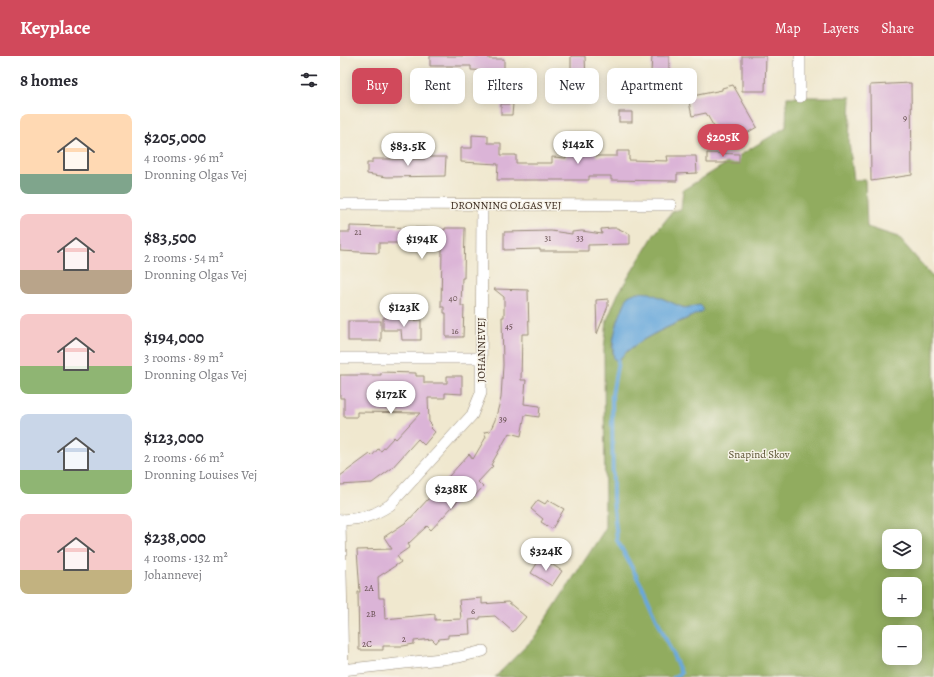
<!DOCTYPE html>
<meta charset="utf-8">
<style>
:root{--surface:#fff;--page:#f7f7f7;--text:#2b2b33;--muted:#7c7c81;--accent:#d1495b}
body{margin:0;font-family:Alegreya,serif;background:var(--page);color:var(--text);height:100vh;display:flex;flex-direction:column;font-size:15px;white-space:nowrap}
*{box-sizing:border-box;margin:0}
p{font-size:13px;color:var(--muted)}
.icon{flex:none;width:22px;height:22px;fill:none;stroke:currentColor;stroke-width:2;stroke-linecap:round;stroke-linejoin:round}
.map{position:relative;flex:1;overflow:hidden}
.side{display:flex;flex-direction:column;background:var(--surface);width:340px}
.side>*{flex:none}
.hud{position:absolute;left:12px;top:12px;width:380px;height:36px;display:flex;gap:8px}
.fabs{position:absolute;left:542px;top:473px;display:grid;gap:8px}
.fabs a{display:grid;place-items:center;width:40px;height:40px;border-radius:8px;background:var(--surface);box-shadow:0 2px 10px #0003;font-size:20px}
.price{position:absolute;translate:-50% -34px;padding:0 9px;border-radius:14px;background:#fff;color:#222;font-size:13px;line-height:26px;filter:drop-shadow(0 1px 2px #0008)}
.price::after{content:'';position:absolute;left:50%;top:24px;width:12px;height:9px;margin-left:-6px;background:inherit;clip-path:polygon(0 0,100% 0,50% 100%)}
.price.selected{background:var(--accent);color:#fff}
ul{padding:0;list-style:none}
li{display:flex;align-items:center;gap:12px;height:100px;padding:0 20px}
li span{display:grid;place-items:center;flex:none;width:112px;height:80px;border-radius:8px;color:#555}
li>.icon{margin-inline-start:auto}
span .icon{width:48px;height:48px;fill:#fffc;stroke-width:1}
li b{font-size:17px}
h2{display:flex;justify-content:space-between;align-items:center;height:48px;padding:0 20px;font-size:17px}
.tag{padding:0 14px;border-radius:8px;background:var(--surface);box-shadow:0 2px 10px #0003;font-size:14px;line-height:36px}
.tag.selected{background:var(--accent);color:#fff}
header{display:flex;align-items:center;gap:24px;box-sizing:border-box;height:56px;padding:0 20px;background:var(--accent);color:#fff}
header strong{font-size:19px}
nav{display:flex;gap:22px;margin-inline-start:auto;font-size:14px}
main{display:flex;flex:1;min-height:0}
.map>svg:first-child{display:block}
</style>
<header>
<strong>Keyplace</strong>
<nav><a>Map</a><a>Layers</a><a>Share</a></nav>
</header>
<main>
<section class="side">
<h2>8 homes<svg class="icon" aria-label="filters" viewBox="0 0 24 24"><path d="M4 7h16M4 17h16"/><circle cx="9" cy="7" r="2"/><circle cx="15" cy="17" r="2"/></svg></h2>
<ul>
<li><span style="background:linear-gradient(#ffd9b3 75%,#7fa58c 0)"><svg class="icon" aria-label="home" viewBox="0 0 24 24"><path d="M3 11l9-7 9 7M6 9v11h12V9"/></svg></span><div><b>$205,000</b><p>4 rooms · 96 m²</p><p>Dronning Olgas Vej</p></div></li>
<li><span style="background:linear-gradient(#f6c9c9 70%,#b9a48a 0)"><svg class="icon" aria-label="home" viewBox="0 0 24 24"><path d="M3 11l9-7 9 7M6 9v11h12V9"/></svg></span><div><b>$83,500</b><p>2 rooms · 54 m²</p><p>Dronning Olgas Vej</p></div></li>
<li><span style="background:linear-gradient(#f6c9c9 65%,#8fb573 0)"><svg class="icon" aria-label="home" viewBox="0 0 24 24"><path d="M3 11l9-7 9 7M6 9v11h12V9"/></svg></span><div><b>$194,000</b><p>3 rooms · 89 m²</p><p>Dronning Olgas Vej</p></div></li>
<li><span style="background:linear-gradient(#c9d6e8 70%,#8fb573 0)"><svg class="icon" aria-label="home" viewBox="0 0 24 24"><path d="M3 11l9-7 9 7M6 9v11h12V9"/></svg></span><div><b>$123,000</b><p>2 rooms · 66 m²</p><p>Dronning Louises Vej</p></div></li>
<li><span style="background:linear-gradient(#f6c9c9 70%,#c2b280 0)"><svg class="icon" aria-label="home" viewBox="0 0 24 24"><path d="M3 11l9-7 9 7M6 9v11h12V9"/></svg></span><div><b>$238,000</b><p>4 rooms · 132 m²</p><p>Johannevej</p></div></li>
</ul>
</section>
<div class="map">
<svg width="594" height="621" viewBox="0 0 594 621">
<rect width="100%" height="100%" fill="#f7f3e8"/>
<filter id="ink" filterUnits="userSpaceOnUse"><feTurbulence type="fractalNoise" baseFrequency=".025" numOctaves="2"/><feDisplacementMap in="SourceGraphic" scale="8" xChannelSelector="R" yChannelSelector="G"/><feConvolveMatrix kernelMatrix="1 2 1 2 8 2 1 2 1" color-interpolation-filters="sRGB"/></filter>
<filter id="wash" filterUnits="userSpaceOnUse"><feTurbulence type="fractalNoise" baseFrequency=".012" numOctaves="4" result="noise"/><feDisplacementMap in="SourceGraphic" scale="16" xChannelSelector="R" yChannelSelector="G"/><feGaussianBlur stdDeviation="0.9" result="paint"/><feColorMatrix in="noise" values="0 0 0 0 0 0 0 0 0 0 0 0 0 0 0 0 0 1.4 0 .05"/><feComposite in="paint" operator="in"/></filter>
<g filter="url(#wash)">
<rect width="100%" height="100%" fill="#f0e8cf"/>
<path fill="#91ac5e" stroke="#666b3e" fill-rule="evenodd" d="M447,41H511L509,86L514,124H525L527,171L558,181L594,222V621H155L194,582L265,473L264,294L267,264L278,238L314,179L333,155L341,153L343,134L446,71ZM324,243L338,250L363,255C338,268 295,282 278,305L274,303L272,290L278,264ZM549,480H575V506H549ZM549,528H575V554H549ZM549,576H575V602H549Z"/>
<path fill="#68a8db" stroke="#52697c" d="M297,236L310,237L344,252L360,249L363,252V255C337,268 295,282 278,305L274,303C270,281 279,261 288,240Z"/>
<g fill="none" stroke-linecap="round" stroke-linejoin="round">
<path stroke="#68a8db" stroke-width="4" d="M278,305L272,339L273,443L277,484L305,536L341,617L334,621"/>
</g>
<g id="blocks">
<g fill="#dbb4d7">
<path d="M90,0H149V3H164V16L131,14V10H90Z"/>
<path d="M231,0H245L246,27L231,28Z"/>
<path d="M312,0H329V16H311Z"/>
<path d="M402,0H426L425,35H402Z"/>
<path d="M571,27L572,119L531,125L530,29Z"/>
<path d="M393,29L417,71L385,90L366,57L352,60L348,41L382,34V32Z"/>
<path d="M161,48H173L172,59H161Z"/>
<rect x="279" y="56" width="13" height="10"/>
<path d="M132,79L148,80V87H161V99H176V107H212V101L226,102L227,93H256V100H277V95H289V104L328,105L327,100H356L357,117L337,118V125L271,124V120H249V124H157L158,108L121,106V92H132Z"/>
<path d="M367,97L399,98V107H367Z"/>
<path d="M85,101H106L105,120L47,121L27,118V107H32V103H85Z"/>
<path d="M10,170L85,172L105,174V172H125L124,222H122L121,250H124L123,281H106V257H104V251H101L102,192L70,191V189H62L61,187H39V197L0,195V176H10Z"/>
<path d="M271,172H277L290,178V188L248,189V195H200V193L164,194V176L211,175L232,178V176L242,175L262,178L261,173Z"/>
<path d="M154,233L188,234L189,278H182L181,324H186L184,348L200,350L199,361L185,359L181,380L169,377L151,409L153,410L138,426L143,431L131,444L124,438L91,474L87,470L68,488L70,491L57,500L61,506L38,521L39,542H44L45,563L95,558V564L121,563L119,544L142,542V548L168,546L186,561L173,576L155,560L140,561V563L129,564L130,578L108,579V582L99,583L96,587L92,583L74,585V588L63,590H43V594H19L18,536H20L17,494L52,493L44,481L68,465L129,398L133,403L146,381L144,376L150,375L155,364L161,342L163,309L162,261H164V241Z"/>
<path d="M268,243V250L257,278L256,244Z"/>
<path d="M63,261V265L81,264V284H62L61,274H43V262Z"/>
<rect x="8" y="265" width="33" height="20"/>
<path d="M41,316L76,317V320H84V327H107V320H122V338L105,337V342H88L89,366L92,369L90,371L95,376L84,389L78,383L51,413L32,427L0,429V420L30,398L32,400L38,393L41,395L54,381L56,383L80,357L17,356V361H4V342H0V319H41Z"/>
<path d="M198,444L205,448L208,444L224,453L212,473L201,466L203,463L191,453Z"/>
<path d="M201,501L222,515L212,530L191,517Z"/>
</g>
</g>
</g>
<g filter="url(#ink)">
<use href="#blocks" fill-opacity="0" stroke="#968976" stroke-width="1"/>
<g fill="none" stroke-linecap="round" stroke-linejoin="round">
<defs>
<g id="minor">
<path d="M460,41V0"/>
<path d="M0,148L331,149"/>
<path d="M0,302H141"/>
<path d="M0,464C22,463 31,461 50,449L132,359L141,337L142,149"/>
<path d="M0,464L3,621"/>
<path d="M2,614L119,601L143,595"/>
</g>
</defs>
<use href="#minor" stroke="#968976" stroke-width="12"/>
<use href="#minor" stroke="#fff" stroke-width="11"/>
</g>
</g>
<g text-anchor="middle" stroke-width="3" stroke-linejoin="round" paint-order="stroke">
<g font-size="9" fill="#634c4c">
<text x="565" y="65">9</text>
<text x="18" y="179">21</text>
<text x="208" y="185">31</text>
<text x="240" y="185">33</text>
<text x="113" y="245">40</text>
<text x="169" y="273">45</text>
<text x="115" y="278">16</text>
<text x="163" y="366">39</text>
<text x="29" y="535">2A</text>
<text x="133" y="558">6</text>
<text x="31" y="561">2B</text>
<text x="64" y="586">2</text>
<text x="27" y="591">2C</text>
</g>
<g font-size="11" fill="#3b2a1e" stroke="#f7f3e8">
<text x="166" y="153">DRONNING OLGAS VEJ</text>
<text transform="translate(141 294) rotate(-90)" y="4">JOHANNEVEJ</text>
</g>
<g font-size="11" fill="#5a5131" stroke="#f7f3e8">
<text x="419" y="402">Snapind Skov</text>
</g>
</g>
</svg>
<div class="fabs">
<a><svg class="icon" aria-label="layers" viewBox="0 0 24 24"><path d="M12 4l9 5-9 5-9-5zM3 14l9 5 9-5"/></svg></a>
<a>+</a>
<a>−</a>
</div>
<b class="price selected" style="left:383px;top:102px">$205K</b>
<b class="price" style="left:238px;top:109px">$142K</b>
<b class="price" style="left:68px;top:111px">$83.5K</b>
<b class="price" style="left:82px;top:204px">$194K</b>
<b class="price" style="left:64px;top:272px">$123K</b>
<b class="price" style="left:51px;top:359px">$172K</b>
<b class="price" style="left:111px;top:454px">$238K</b>
<b class="price" style="left:206px;top:516px">$324K</b>
<div class="hud">
<a class="tag selected">Buy</a>
<a class="tag">Rent</a>
<a class="tag">Filters</a>
<a class="tag">New</a>
<a class="tag">Apartment</a>
</div>
</div>
</main>
